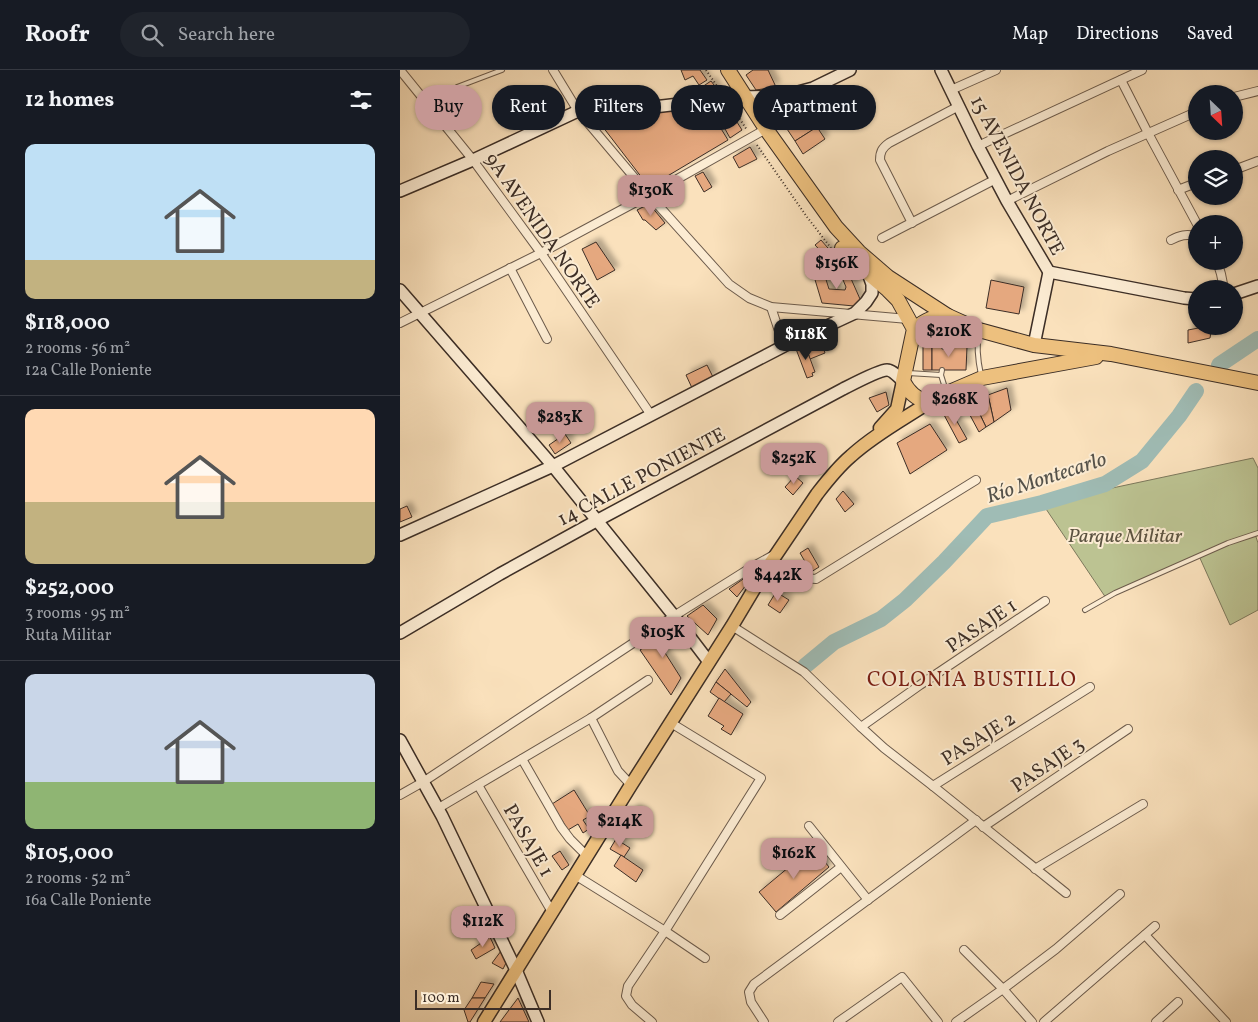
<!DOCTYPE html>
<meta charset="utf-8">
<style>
:root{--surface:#171b24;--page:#20242c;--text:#f1f3f6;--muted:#9ea1a6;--line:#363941;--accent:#c59692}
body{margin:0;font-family:Vollkorn,serif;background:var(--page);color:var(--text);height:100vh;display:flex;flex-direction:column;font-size:19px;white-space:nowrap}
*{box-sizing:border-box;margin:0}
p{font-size:16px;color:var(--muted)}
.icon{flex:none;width:28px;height:28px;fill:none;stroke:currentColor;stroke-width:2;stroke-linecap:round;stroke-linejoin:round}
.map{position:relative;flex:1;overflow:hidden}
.details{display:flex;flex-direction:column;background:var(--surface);width:400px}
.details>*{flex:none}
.banner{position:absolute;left:15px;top:15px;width:475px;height:45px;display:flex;gap:10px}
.needle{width:32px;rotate:155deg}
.buttons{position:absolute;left:788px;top:15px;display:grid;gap:10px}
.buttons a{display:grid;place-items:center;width:55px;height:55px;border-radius:50%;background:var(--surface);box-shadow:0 1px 4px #0004;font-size:25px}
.scale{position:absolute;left:15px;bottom:12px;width:136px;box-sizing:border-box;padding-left:5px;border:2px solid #3c2e26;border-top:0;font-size:14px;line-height:18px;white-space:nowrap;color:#3c2e26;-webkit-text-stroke:4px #fcecd3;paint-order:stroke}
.price{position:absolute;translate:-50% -42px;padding:0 11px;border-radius:10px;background:var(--accent);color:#111;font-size:16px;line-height:32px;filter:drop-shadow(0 1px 2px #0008)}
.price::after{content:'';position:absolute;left:50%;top:30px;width:15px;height:11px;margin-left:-8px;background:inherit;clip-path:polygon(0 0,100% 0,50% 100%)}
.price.on{background:#222;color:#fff}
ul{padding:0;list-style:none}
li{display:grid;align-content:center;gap:10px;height:265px;padding:0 25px}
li+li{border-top:1px solid var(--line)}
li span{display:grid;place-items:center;height:155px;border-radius:10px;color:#555}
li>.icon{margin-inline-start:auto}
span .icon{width:90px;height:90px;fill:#fffc;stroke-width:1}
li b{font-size:21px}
h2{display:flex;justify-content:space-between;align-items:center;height:60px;padding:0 25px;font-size:21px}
.chip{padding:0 18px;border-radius:22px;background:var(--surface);box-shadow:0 1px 4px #0004;font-size:18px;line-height:45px}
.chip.on{background:var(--accent);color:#111}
header{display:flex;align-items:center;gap:30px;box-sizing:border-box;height:70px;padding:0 25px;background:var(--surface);border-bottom:1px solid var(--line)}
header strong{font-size:24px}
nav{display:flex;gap:28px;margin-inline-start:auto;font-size:18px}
.search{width:350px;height:45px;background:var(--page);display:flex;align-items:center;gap:12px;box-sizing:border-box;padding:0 18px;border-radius:28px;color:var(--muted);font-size:19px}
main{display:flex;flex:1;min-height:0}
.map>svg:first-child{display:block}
</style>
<header>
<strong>Roofr</strong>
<div class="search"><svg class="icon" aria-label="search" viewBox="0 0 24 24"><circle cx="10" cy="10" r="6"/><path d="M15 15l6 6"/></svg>Search here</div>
<nav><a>Map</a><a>Directions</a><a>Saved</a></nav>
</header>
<main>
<section class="details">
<h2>12 homes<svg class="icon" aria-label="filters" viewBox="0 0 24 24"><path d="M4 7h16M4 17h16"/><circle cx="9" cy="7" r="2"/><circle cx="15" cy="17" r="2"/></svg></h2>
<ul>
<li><span style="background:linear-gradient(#bfe0f5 75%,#c2b280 0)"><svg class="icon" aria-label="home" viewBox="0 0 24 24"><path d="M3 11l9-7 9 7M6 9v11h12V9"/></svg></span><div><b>$118,000</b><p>2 rooms · 56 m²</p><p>12a Calle Poniente</p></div></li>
<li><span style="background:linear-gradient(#ffd9b3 60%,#c2b280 0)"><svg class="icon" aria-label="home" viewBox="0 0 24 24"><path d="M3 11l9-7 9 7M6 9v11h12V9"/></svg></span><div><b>$252,000</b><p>3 rooms · 95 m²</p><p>Ruta Militar</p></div></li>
<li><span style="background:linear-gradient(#c9d6e8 70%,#8fb573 0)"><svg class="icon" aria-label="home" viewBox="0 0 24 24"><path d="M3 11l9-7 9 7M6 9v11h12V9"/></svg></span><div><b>$105,000</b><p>2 rooms · 52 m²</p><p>16a Calle Poniente</p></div></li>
</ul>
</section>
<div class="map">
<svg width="858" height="952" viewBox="0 0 858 952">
<defs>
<filter id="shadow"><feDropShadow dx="4.5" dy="-4.5" stdDeviation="2.5" flood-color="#0004"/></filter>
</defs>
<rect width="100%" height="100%" fill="#fae1bc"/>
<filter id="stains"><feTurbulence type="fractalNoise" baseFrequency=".004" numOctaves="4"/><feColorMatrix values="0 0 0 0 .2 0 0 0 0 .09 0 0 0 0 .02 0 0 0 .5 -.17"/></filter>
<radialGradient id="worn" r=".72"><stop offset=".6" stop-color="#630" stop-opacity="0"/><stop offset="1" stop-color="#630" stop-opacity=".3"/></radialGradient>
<path fill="#bcc392" stroke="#7c785c" d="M853,388L858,398V463L855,464L858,473V540L830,555L799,486L706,528L642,433Z"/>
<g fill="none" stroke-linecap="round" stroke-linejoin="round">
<g stroke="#9fbcb5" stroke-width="16">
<path d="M819,295L858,269"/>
<path d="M405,596L434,572L481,549L505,530L544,492L587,446L642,433L705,414L742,391L779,346L796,321"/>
</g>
</g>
<g fill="#e5a87f" stroke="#3c2e26" filter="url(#shadow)">
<path d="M281,0H300L307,10L299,15L293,6L285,10Z"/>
<path d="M353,0H368L376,17L356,20L346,5Z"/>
<path d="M311,11L317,19L315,23L307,26L302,17Z"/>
<path d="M307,36L328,70L249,117L196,48Z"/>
<path d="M330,41L342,60L330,68L319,48Z"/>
<path d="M389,41L396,54L387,59L380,46Z"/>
<path d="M412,46L417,57L395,71L387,59Z"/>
<path d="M417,57L425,69L403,84L395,71Z"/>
<path d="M350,77L357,89L339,98L333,87Z"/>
<path d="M303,102L312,117L304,122L295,106Z"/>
<path d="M247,135L251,136L265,153L256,160L245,150H243L237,140Z"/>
<path d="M421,170L434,185L429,190L415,175Z"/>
<path d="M196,172L215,200L197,210L182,179Z"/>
<path d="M445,195L460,229L454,236L422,233L413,203L423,200L429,219L445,220L446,217L438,198Z"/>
<path d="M591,210L624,217L619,244L586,238Z"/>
<path d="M809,256H812L810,268L788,273V260Z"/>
<path d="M420,269L425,283L410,289L405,275Z"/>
<path d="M405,275L415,302L412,303L413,306L407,308L396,279Z"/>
<path d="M523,276L532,277V300H523Z"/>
<path d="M532,277H567L566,300H532Z"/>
<path d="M307,295L313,307L292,318L286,305Z"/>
<path d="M607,318L611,340L594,352L588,325Z"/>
<path d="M486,322L489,335L477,342L469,328Z"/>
<path d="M588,325L594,352L586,357L573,330Z"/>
<path d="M573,330L586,357L579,362L564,334Z"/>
<path d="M550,339L567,369L559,373L543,343Z"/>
<path d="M530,354L547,380L510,404L497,373Z"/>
<path d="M165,364L171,373L155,384L149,375Z"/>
<path d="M395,406L403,413L393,425L385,417Z"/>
<path d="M443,421L454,434L445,442L436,429Z"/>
<path d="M7,436L12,447L0,452V439Z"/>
<path d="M408,478L419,497L411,502L400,483Z"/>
<path d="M346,507L349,511L337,527L329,519Z"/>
<path d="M376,522L389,530L380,543L368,535Z"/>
<path d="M303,535L317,549L308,565L287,546Z"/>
<path d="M275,556L282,564L262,578L281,608L271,625L240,580Z"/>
<path d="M325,599L351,632L347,637L316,612Z"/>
<path d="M316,612L331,624L324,632L310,622Z"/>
<path d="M319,628L343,644L331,665L321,659L324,656L308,646Z"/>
<path d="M174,720L190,746L183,750L189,759L183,763L178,754L168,760L152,734Z"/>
<path d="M234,738L242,742L237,750L230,746Z"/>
<path d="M216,769L230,778L224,787L210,779Z"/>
<path d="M413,777L429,797L376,842L359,822Z"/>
<path d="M160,781L169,795L162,800L152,786Z"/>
<path d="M221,785L243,800L236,812L214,796Z"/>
<path d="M90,867L95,878L76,889L71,880Z"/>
<path d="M101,881L107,891L103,899L92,893Z"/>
<path d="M81,912L94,914L85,928H72Z"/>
<path d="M72,928H85L70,952H68L64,940Z"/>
<path d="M118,928L129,952H100Z"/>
</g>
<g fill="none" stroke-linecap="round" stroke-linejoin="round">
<defs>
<g id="lane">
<path d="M57,17L102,0"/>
<path d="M579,262C576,277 578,291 581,305"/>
<path d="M544,270L577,274"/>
<path d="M544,277L548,249"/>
<path d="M542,300L541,305L546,321"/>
<path d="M508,303L541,305"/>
<path d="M685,540L715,523L828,473L858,463"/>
</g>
<g id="street">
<path d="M0,0L73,90L141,183L251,345"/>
<path d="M153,0L178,41L249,125L329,214L349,228L371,237L508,249"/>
<path d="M721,10L748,63L797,154"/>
<path d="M551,20L596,0"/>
<path d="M834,27L858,21"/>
<path d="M578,76L742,0"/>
<path d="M834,100L858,91"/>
<path d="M778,120L796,113"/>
<path d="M607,131L708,81L796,42"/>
<path d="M512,153L480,90C480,82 482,78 489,73L559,36"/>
<path d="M482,168L596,109"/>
<path d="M771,170C780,165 786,164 796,166"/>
<path d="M817,191L821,204L824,219"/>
<path d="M110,198L147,269"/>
<path d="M371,237L384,276"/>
<path d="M0,253L141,183L249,125L366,59"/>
<path d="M363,504L416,509L576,410"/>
<path d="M332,556L404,602L461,657L484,678L533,716L666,823"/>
<path d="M191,648L218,701L231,715"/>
<path d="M461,657L520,615L645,531"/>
<path d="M122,689L161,757L170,769L187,786"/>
<path d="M78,715L152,842"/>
<path d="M533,716L690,617"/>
<path d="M0,725L23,712L274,546L352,497L372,486"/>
<path d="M37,739L191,648L248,610"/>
<path d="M409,756L468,830"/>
<path d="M583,757L728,659"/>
<path d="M635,799L743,734"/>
<path d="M175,805L265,861L305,888"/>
<path d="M380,845L441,797"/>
<path d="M745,865L826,952"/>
<path d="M564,880L603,919L632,952"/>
<path d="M252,952L232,935L226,926L228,916L265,861L361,708L271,653"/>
<path d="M364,952L351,932L349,922L354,914L576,750"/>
<path d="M438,952L502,907L538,952"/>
<path d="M556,952L603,919L656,879L720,824"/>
<path d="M644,952L755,856"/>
<path d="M756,952L778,932"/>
</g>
<g id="secondary">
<path d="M541,0L578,76L607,131L649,202"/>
<path d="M0,121L73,90L178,41L194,44L339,27L383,26L413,18L450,0"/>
<path d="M649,202L784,228L796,229"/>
<path d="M0,220L153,396L274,546L309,592"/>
<path d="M834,224L858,216"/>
<path d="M634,275L649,202"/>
<path d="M0,465L153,396L384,276L455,243L466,232L472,223V214L468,203"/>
<path d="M0,563L100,504L198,450L443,319C451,315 479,300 487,300C493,300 499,308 503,311"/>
<path d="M0,670L42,746L116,900L138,952"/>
</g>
<g id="primary">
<path d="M480,358L497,339L503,311"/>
<path d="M84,952L231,715L332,556L363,504L417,424C427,411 438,397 451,386C474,365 502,350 528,333"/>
</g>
<g id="highway">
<path d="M328,0L366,59L436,157L459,182L488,207L548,246L579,260L634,275L711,284L858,313"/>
<path d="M442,178L456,193L488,220L498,230L514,259L503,311C509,323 516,328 528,333L547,323L582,308L696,287"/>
<path d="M514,259C527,249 532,247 548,246"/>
</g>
</defs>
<use href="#lane" stroke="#6c5b4c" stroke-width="6"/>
<use href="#street" stroke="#6c5b4c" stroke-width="10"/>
<use href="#secondary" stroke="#3c2e26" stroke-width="14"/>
<use href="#primary" stroke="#3c2e26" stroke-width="15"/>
<use href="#highway" stroke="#3c2e26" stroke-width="16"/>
<g stroke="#3c2e26" stroke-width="2" stroke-dasharray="1 2.5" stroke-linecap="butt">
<path d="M306,0L319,19"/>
<path d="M332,37L347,60"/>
<path d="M357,75L407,147L431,178"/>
</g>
<use href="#lane" stroke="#fcecd3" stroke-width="4"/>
<use href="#street" stroke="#fcecd3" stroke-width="8"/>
<use href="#secondary" stroke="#fcecd3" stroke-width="11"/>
<use href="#primary" stroke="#edc07e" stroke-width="12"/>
<use href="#highway" stroke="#edc07e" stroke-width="14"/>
</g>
<g text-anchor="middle" stroke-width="4" stroke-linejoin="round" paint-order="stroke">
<g font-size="20" fill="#3c2e26" stroke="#fcecd3">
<text transform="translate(618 105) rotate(62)" y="7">15 AVENIDA NORTE</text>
<text transform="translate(143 160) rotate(55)" y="7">9A AVENIDA NORTE</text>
<text transform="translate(241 406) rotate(-28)" y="7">14 CALLE PONIENTE</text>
<text transform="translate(581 555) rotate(-34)" y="7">PASAJE 1</text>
<text transform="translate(578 668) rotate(-32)" y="7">PASAJE 2</text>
<text transform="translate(647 694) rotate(-34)" y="7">PASAJE 3</text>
<text transform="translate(129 770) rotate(60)" y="7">PASAJE 1</text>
</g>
<g font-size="20" font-style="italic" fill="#5c5341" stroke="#fcecd3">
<text x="725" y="472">Parque Militar</text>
</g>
<g font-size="21" font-style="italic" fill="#55524a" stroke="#fcecd3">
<text transform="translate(646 407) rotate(-18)" y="7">Río Montecarlo</text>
</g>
<g font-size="21" letter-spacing="1" fill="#7a1f14" stroke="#fcecd3">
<text x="572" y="616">COLONIA BUSTILLO</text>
</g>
</g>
<rect width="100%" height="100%" filter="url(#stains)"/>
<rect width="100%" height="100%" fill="url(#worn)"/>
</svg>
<div class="buttons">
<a><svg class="needle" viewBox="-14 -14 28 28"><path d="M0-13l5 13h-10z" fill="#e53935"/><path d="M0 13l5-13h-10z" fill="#9ea1a6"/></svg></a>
<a><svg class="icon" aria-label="layers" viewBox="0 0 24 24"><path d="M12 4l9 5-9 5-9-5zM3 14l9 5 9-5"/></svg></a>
<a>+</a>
<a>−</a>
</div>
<div class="scale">100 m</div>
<b class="price" style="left:251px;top:147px">$130K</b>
<b class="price" style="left:437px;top:220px">$156K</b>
<b class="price" style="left:549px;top:288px">$210K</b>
<b class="price on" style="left:406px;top:291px">$118K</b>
<b class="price" style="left:555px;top:356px">$268K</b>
<b class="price" style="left:160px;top:374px">$283K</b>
<b class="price" style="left:394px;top:415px">$252K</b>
<b class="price" style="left:378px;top:532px">$442K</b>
<b class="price" style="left:263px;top:589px">$105K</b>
<b class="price" style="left:220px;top:778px">$214K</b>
<b class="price" style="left:394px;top:810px">$162K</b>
<b class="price" style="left:83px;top:878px">$112K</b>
<div class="banner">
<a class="chip on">Buy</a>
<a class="chip">Rent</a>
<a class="chip">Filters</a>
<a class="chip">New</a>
<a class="chip">Apartment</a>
</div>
</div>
</main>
